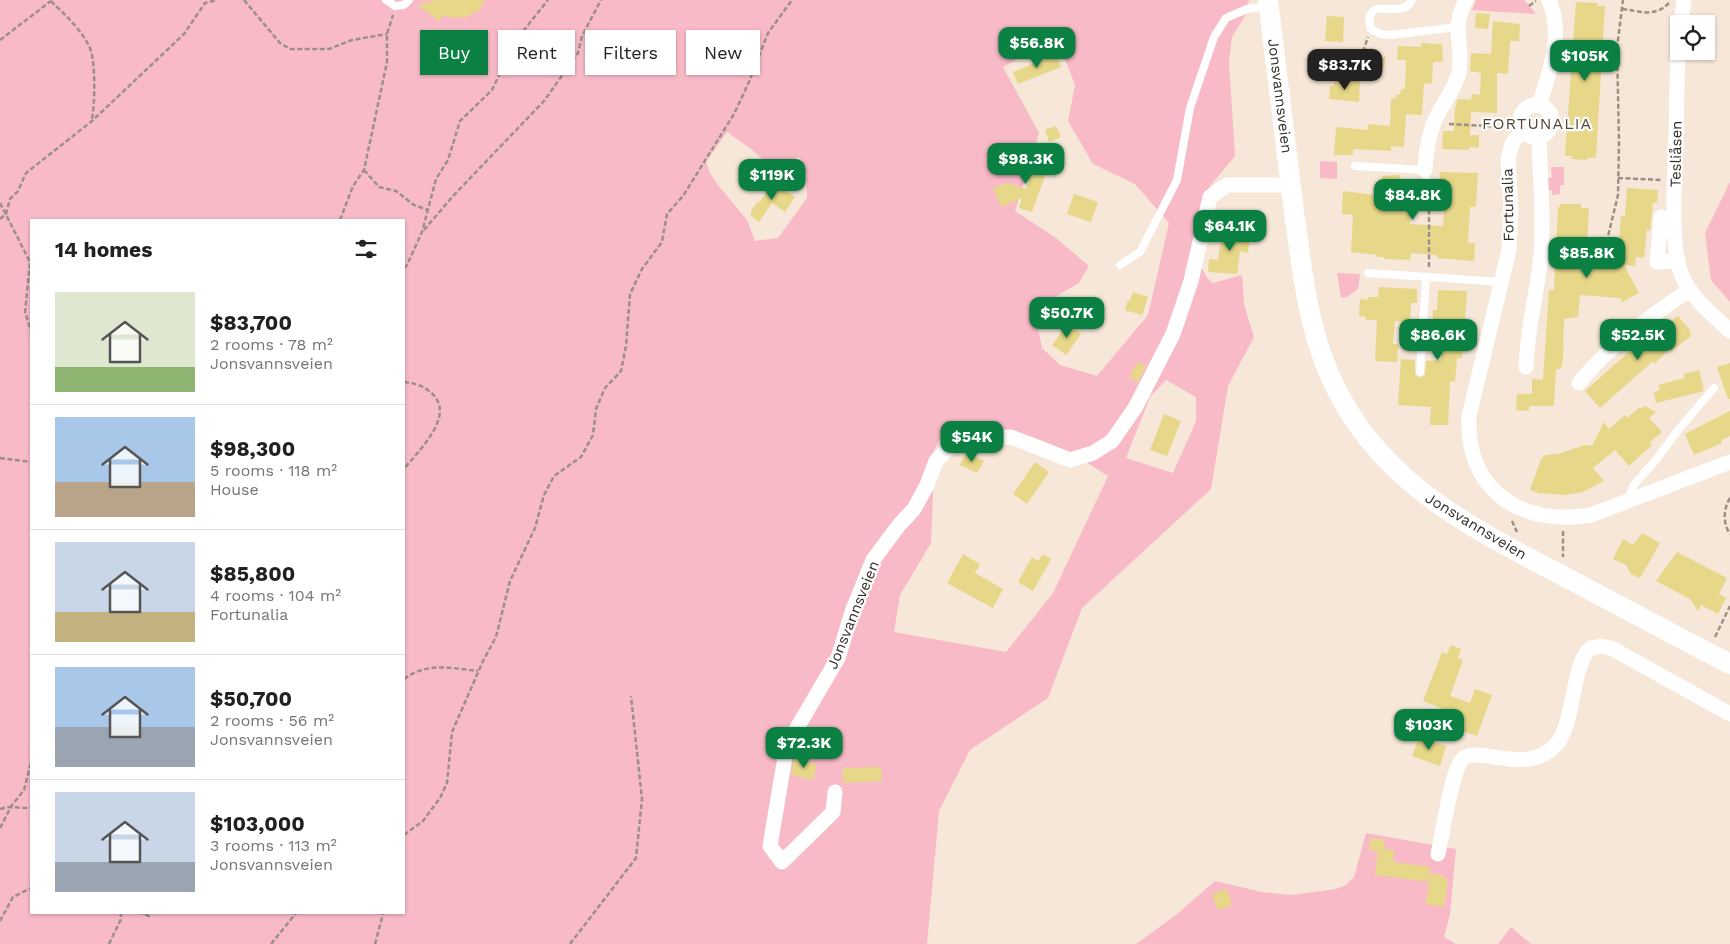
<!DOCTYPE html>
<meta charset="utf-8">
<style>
:root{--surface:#fff;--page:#f2f2f2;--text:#202124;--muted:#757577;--line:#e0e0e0;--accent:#0b8043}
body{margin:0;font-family:"Work Sans",sans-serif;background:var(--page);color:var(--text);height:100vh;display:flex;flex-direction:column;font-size:19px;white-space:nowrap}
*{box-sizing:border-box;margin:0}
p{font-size:16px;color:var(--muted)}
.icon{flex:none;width:28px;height:28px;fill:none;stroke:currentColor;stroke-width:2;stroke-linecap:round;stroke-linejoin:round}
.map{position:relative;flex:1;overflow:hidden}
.panel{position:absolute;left:30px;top:219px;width:375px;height:695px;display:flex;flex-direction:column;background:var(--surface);border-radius:0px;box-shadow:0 1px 4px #0004}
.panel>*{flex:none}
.banner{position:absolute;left:420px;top:30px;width:475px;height:45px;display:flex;gap:10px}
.controls{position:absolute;left:1670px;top:15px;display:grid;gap:10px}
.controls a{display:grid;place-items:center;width:45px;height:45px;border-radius:0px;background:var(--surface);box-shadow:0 1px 4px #0004;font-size:25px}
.price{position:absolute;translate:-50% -42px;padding:0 11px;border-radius:10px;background:var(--accent);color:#fff;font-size:16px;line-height:32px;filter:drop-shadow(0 1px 2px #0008)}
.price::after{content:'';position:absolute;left:50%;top:30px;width:15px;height:11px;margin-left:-8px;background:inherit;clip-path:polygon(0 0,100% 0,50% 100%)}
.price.active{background:#222;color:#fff}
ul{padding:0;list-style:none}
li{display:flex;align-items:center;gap:15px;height:125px;padding:0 25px}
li+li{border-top:1px solid var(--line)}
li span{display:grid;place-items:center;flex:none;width:140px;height:100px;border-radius:0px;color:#555}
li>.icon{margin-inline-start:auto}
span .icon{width:60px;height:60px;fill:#fffc;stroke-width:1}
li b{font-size:21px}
h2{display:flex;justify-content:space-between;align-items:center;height:60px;padding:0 25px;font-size:21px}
.chip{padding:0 18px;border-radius:0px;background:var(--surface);box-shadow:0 1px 4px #0004;font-size:18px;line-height:45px}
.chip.active{background:var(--accent);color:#fff}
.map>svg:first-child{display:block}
</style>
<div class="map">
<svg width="1730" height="944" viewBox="0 0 1730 944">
<rect width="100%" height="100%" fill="#f6e7d8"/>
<g fill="#f9bac8" fill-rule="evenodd">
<path d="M0,0H1249L1245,16L1232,37L1229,62L1235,156L1210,186L1192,249L1207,278L1213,283L1242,275L1244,304L1254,337L1228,386L1211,489L1082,608L1048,698L970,750L939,811L927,944H0ZM1057,38L1075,85L1068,121L1093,164L1135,184L1169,223L1148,315L1097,376L1060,365L1042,348L1034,309L1079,283L1089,266L1056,238L1015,211L1039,133L1003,67ZM727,132L751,149L778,173L785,162L799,157L806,168L807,198L778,238L755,241L747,220L718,185L710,173L706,162ZM31,220H404V912H31ZM1166,380L1196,397V421L1173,473L1126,458L1150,397ZM974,428L1033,437L1072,453L1108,476L1053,593L1006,652L894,632L900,595L931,543L933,494L930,459L942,434Z"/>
<path d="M1476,0H1524L1536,14L1472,10Z"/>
<path d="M1320,161L1337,162V179L1320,178Z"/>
<path d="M1551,167H1564V185H1560V194L1552,195V190H1543L1542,178H1552Z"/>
<path d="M1730,182V302L1711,280L1705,233Z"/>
<path d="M1337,273L1360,274L1358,289L1347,297L1341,298Z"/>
<path d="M1366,833L1456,849L1450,914L1444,937L1456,944H1136L1176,915L1215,881L1262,892L1291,895L1336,889L1346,885L1354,877Z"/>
<path d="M1511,927L1531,944H1498Z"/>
</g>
<g fill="#e7d789">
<path d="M437,0H485L479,10L467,17L452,18L444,15L439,21L418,5Z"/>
<path d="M1576,2L1598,3L1597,6H1605L1596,158H1587V160L1571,159L1572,156H1565Z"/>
<path d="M1476,13L1490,14L1488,29L1475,28Z"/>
<path d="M1327,16L1344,17L1343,42L1325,41Z"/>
<path d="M1493,21L1520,24L1519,41H1510L1508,74L1497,73V113L1471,112L1470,135H1479V148L1469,147V150L1442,149L1443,131H1454L1455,108L1458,99L1471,100L1472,94L1480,95L1481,73L1470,71L1471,53L1491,54Z"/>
<path d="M1421,43L1442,44L1443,62H1433L1432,84L1424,83L1422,115L1406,114L1404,147L1391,146V151L1353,149V155H1334L1336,127L1368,130V124L1390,126L1391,99L1396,98V94L1400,95L1401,89H1405L1406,60H1397L1398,46L1421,47Z"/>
<path d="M1365,48L1375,49V57H1385L1384,68L1374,67V80H1364V67L1347,66V63L1365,59Z"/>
<path d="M1056,54L1061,67L1018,84L1013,72Z"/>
<path d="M1335,80L1360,81L1359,102L1329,99L1330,86H1334Z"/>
<path d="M1056,126L1061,137L1049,142L1045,130Z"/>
<path d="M1040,149L1053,154L1032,212L1019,208L1022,198L1001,207L993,188L1009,182L1010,184L1026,189Z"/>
<path d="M1440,172L1478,173L1476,207H1470L1468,243H1475L1474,261L1437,258V255L1411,253L1410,260L1384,259V257H1377V255L1351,252L1353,215L1342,214L1343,191L1376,195V190H1381L1382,176L1400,175L1399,188L1412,189L1410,224L1443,226L1445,189L1439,188Z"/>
<path d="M773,182L795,197L785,212L772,203L759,222L751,216V211L758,201L760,202Z"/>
<path d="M1627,188L1658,190L1657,203H1653L1650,231L1647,230L1644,258L1636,257L1635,266L1624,265L1639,293L1622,302L1620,298L1580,295L1578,317L1564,319L1563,360L1561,369H1556L1554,406H1529V411L1516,410L1517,394H1532V379L1543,380L1549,290H1554L1558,207H1560V204H1581V208H1589L1586,264L1612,269L1614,243H1619L1621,216H1625Z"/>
<path d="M1074,194L1098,202L1091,222L1067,214Z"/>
<path d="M1227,228L1243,230L1242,237L1250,238L1248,253L1240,251L1237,274L1208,272L1209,259L1218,260L1222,232L1226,233Z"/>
<path d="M1379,287L1417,289V303H1411L1410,322L1395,321L1393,344H1398L1397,362L1375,361L1377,320H1366V317L1359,316L1360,299L1368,300V297H1378Z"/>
<path d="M1438,290L1467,291L1462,358H1457L1455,382L1450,381L1448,425H1430L1431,407L1398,405L1401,359L1415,360V374L1420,378L1425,375L1426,361L1441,360L1443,322L1433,321V310H1437Z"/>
<path d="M1133,292L1148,297L1142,315L1125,310L1128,300L1130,301Z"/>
<path d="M1678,316L1689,329L1691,336L1670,352L1669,350L1654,364L1653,361L1600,408L1585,391L1639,343L1641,344Z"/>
<path d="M1068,323L1081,334L1066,355L1052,345Z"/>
<path d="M1138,362L1146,366L1138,382L1129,377Z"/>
<path d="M1730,363V399H1728L1717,367Z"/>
<path d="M1699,370L1704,391L1656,403L1654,392L1660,390L1658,385L1685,378L1683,374Z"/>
<path d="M1645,406L1656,412L1649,418L1662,432L1650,442L1652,445L1629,466L1615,450L1593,468L1604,481L1583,492L1564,495L1542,493V494L1530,490L1541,459L1546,455L1558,454L1585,445L1592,446L1604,422L1609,429L1625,415L1627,418L1640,407L1641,409Z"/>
<path d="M1730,411V436L1721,440L1722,443L1694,455L1685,434Z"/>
<path d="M1164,414L1181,421L1167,456L1150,450Z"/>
<path d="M966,452L984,461L977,473L960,465Z"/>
<path d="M1035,462L1049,472L1027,504L1013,494Z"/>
<path d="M1642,533L1660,543L1640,578L1631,574L1626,565L1613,559L1623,539L1633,545Z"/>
<path d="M1677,552L1727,578L1719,594L1726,598L1718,614L1701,605L1698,611L1690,599L1656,581Z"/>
<path d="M963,554L980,564L975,573L1003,589L993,608L947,583Z"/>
<path d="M1043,554L1051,559L1033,591L1018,582L1032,557L1038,561Z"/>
<path d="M1451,645L1461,649L1458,658L1463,660L1450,696L1470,703L1475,689L1492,695L1477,736L1460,730L1464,719L1458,717L1459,715L1423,701L1442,652L1447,654Z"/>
<path d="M1419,737L1446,746L1440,766L1412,756Z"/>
<path d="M794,759L817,764L813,780L791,775Z"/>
<path d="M881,767L882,781L843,783V768Z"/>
<path d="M1371,838L1385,840L1384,849L1394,850L1393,862L1430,867L1428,882L1375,875L1378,851L1369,850Z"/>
<path d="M1430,873L1443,875L1442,878L1448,879L1444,907L1426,904Z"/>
<path d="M1227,889L1232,905L1218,910L1212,894Z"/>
</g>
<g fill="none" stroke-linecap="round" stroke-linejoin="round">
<g stroke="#9b9086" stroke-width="2.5" stroke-dasharray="5 2.5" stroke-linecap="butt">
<path d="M244,0L280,43L290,49H329L352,40L387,34"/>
<path d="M51,1C65,15 80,28 89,46C96,58 95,104 92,119"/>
<path d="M1529,6L1536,1"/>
<path d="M1622,9C1641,11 1654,18 1669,3"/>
<path d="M0,40L51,1"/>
<path d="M1363,52L1368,37"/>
<path d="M1449,124L1508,127"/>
<path d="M364,170L379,187L396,191L414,205L428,210"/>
<path d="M1618,178L1662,180"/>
<path d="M0,203L30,262L25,312L31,331"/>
<path d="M0,219L6,214L10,199L18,191L26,173L92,121L184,34L205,3L217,0"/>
<path d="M340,220L353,186L364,170L387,62V34L393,15"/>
<path d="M424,230L453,196L544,101L578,53L582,36L601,0"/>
<path d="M1603,257L1618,195L1619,141L1617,48L1623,0"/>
<path d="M1429,267V210"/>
<path d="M404,268L407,265L422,232L436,179L448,160L460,121L492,90L516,40L548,0"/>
<path d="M404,382C413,383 422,385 429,391C459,413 419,450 404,469"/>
<path d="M0,458L31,462"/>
<path d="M1730,498C1723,509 1723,524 1730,534"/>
<path d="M1512,521L1517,532"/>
<path d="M1563,531V557"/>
<path d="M1715,637L1730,606"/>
<path d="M404,679C426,662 452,668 478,671"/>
<path d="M0,809C15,804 18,810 31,807"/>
<path d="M0,828L12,805L24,790L31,762"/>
<path d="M404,835L423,821L440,798L447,783L452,732L483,661L496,637L510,581L535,528L544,495L554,476L581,457L593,435L596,409L605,388L621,371L626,346L630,294L642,269L662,242L667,214L683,196L734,114L749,82L768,33L792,0"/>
<path d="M138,912L149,916L150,912"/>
<path d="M0,921L13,897L31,888"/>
<path d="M109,944L121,919V912"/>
<path d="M271,944L297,912"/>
<path d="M375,944L383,914"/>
<path d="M570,944L636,858L642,799L631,696"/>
</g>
<g stroke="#fff" stroke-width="8">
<path d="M386,0L395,6L404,5L409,0"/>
<path d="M1412,0C1406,13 1389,8 1377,9L1373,11L1369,18L1371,29L1380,34L1391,35L1457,27"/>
<path d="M1355,166L1425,170L1429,200"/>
<path d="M1120,265L1140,252L1177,180L1190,108L1214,37L1226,18L1247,9L1268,6"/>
<path d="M1368,273L1502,282"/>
<path d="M1420,372L1426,278"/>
<path d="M1632,500L1630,495L1633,486L1655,461L1679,429L1714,388"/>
</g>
<g stroke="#fff" stroke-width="15">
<path d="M1681,24L1684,0"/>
<path d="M1679,47C1676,77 1677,108 1676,139C1675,174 1669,245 1682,276C1692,299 1712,314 1730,331"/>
<circle cx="1536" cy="121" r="16"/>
<path d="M1539,105C1550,71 1564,35 1549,0"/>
<path d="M1522,130L1512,144L1508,159L1511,208L1509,250L1469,416C1465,490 1521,527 1591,515L1730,462"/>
<path d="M1425,170C1426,152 1428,136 1435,120C1442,104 1455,90 1459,72C1464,42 1450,31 1466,0"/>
<path d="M1661,217L1657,262L1678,261"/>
<path d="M1526,367C1527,330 1537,293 1541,256C1544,216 1540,177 1539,137"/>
<path d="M1579,383C1610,345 1649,316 1690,290"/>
<path d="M835,792L833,812L782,862L770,846L787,745L838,658L853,609L873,560L899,525L914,509L927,485L936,461L950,447L972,438L1011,437L1070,460L1093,453L1112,441L1135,408L1173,334L1191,281L1210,197L1227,185H1291"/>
<path d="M1438,854C1443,833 1450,778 1461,761C1474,741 1530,781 1559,741C1575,717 1572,663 1591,648L1602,646L1613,649L1730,714"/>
</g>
<path stroke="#fff" stroke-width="20" d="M1268,0C1277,71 1285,141 1294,212C1302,268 1307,324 1330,376C1377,483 1472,528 1569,579C1622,607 1676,636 1730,664"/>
</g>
<g text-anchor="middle" stroke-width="4.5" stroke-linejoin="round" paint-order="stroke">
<g font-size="15" fill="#342e29" stroke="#fff">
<text transform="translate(1280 96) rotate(83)" y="5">Jonsvannsveien</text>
<text transform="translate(1676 154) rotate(-89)" y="5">Tesliåsen</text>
<text transform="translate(1508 205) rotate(-91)" y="5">Fortunalia</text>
<text transform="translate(1476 526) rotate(31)" y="5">Jonsvannsveien</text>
<text transform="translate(853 615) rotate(-68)" y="5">Jonsvannsveien</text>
</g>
<g font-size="16" letter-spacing="1" fill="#53473b" stroke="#fff">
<text x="1537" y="129">FORTUNALIA</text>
</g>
</g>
</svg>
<div class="controls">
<a><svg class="icon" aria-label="locate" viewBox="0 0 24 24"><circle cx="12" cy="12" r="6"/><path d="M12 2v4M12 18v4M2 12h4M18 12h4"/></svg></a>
</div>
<b class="price" style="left:1037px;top:69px">$56.8K</b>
<b class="price" style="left:1585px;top:82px">$105K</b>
<b class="price active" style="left:1345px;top:91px">$83.7K</b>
<b class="price" style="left:1026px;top:185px">$98.3K</b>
<b class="price" style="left:772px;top:201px">$119K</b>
<b class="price" style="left:1413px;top:221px">$84.8K</b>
<b class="price" style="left:1230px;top:252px">$64.1K</b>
<b class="price" style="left:1587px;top:279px">$85.8K</b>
<b class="price" style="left:1067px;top:339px">$50.7K</b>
<b class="price" style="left:1438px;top:361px">$86.6K</b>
<b class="price" style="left:1638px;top:361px">$52.5K</b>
<b class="price" style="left:972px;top:463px">$54K</b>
<b class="price" style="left:1429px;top:751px">$103K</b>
<b class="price" style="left:804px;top:769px">$72.3K</b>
<div class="banner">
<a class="chip active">Buy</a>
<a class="chip">Rent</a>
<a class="chip">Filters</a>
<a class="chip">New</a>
</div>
<section class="panel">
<h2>14 homes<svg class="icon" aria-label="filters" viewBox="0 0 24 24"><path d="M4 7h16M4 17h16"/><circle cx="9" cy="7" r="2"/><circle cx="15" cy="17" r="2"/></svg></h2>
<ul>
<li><span style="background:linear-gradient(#dfe7d0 75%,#8fb573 0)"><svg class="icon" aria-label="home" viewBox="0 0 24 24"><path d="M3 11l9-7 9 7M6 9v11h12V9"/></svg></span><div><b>$83,700</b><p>2 rooms · 78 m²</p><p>Jonsvannsveien</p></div></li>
<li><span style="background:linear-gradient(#a9c7e8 65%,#b9a48a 0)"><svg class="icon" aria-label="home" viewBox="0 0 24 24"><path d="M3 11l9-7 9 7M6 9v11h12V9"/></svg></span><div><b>$98,300</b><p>5 rooms · 118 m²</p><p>House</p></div></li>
<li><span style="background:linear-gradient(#c9d6e8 70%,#c2b280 0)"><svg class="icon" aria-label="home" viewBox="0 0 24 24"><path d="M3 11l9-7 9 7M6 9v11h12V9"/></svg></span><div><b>$85,800</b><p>4 rooms · 104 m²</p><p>Fortunalia</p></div></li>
<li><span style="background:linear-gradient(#a9c7e8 60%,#9aa5b1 0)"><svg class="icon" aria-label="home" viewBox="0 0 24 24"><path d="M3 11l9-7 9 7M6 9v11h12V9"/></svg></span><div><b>$50,700</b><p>2 rooms · 56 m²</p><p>Jonsvannsveien</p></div></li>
<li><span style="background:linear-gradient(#c9d6e8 70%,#9aa5b1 0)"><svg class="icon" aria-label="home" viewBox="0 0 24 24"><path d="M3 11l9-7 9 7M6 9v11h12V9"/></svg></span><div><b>$103,000</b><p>3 rooms · 113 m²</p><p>Jonsvannsveien</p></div></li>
</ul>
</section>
</div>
